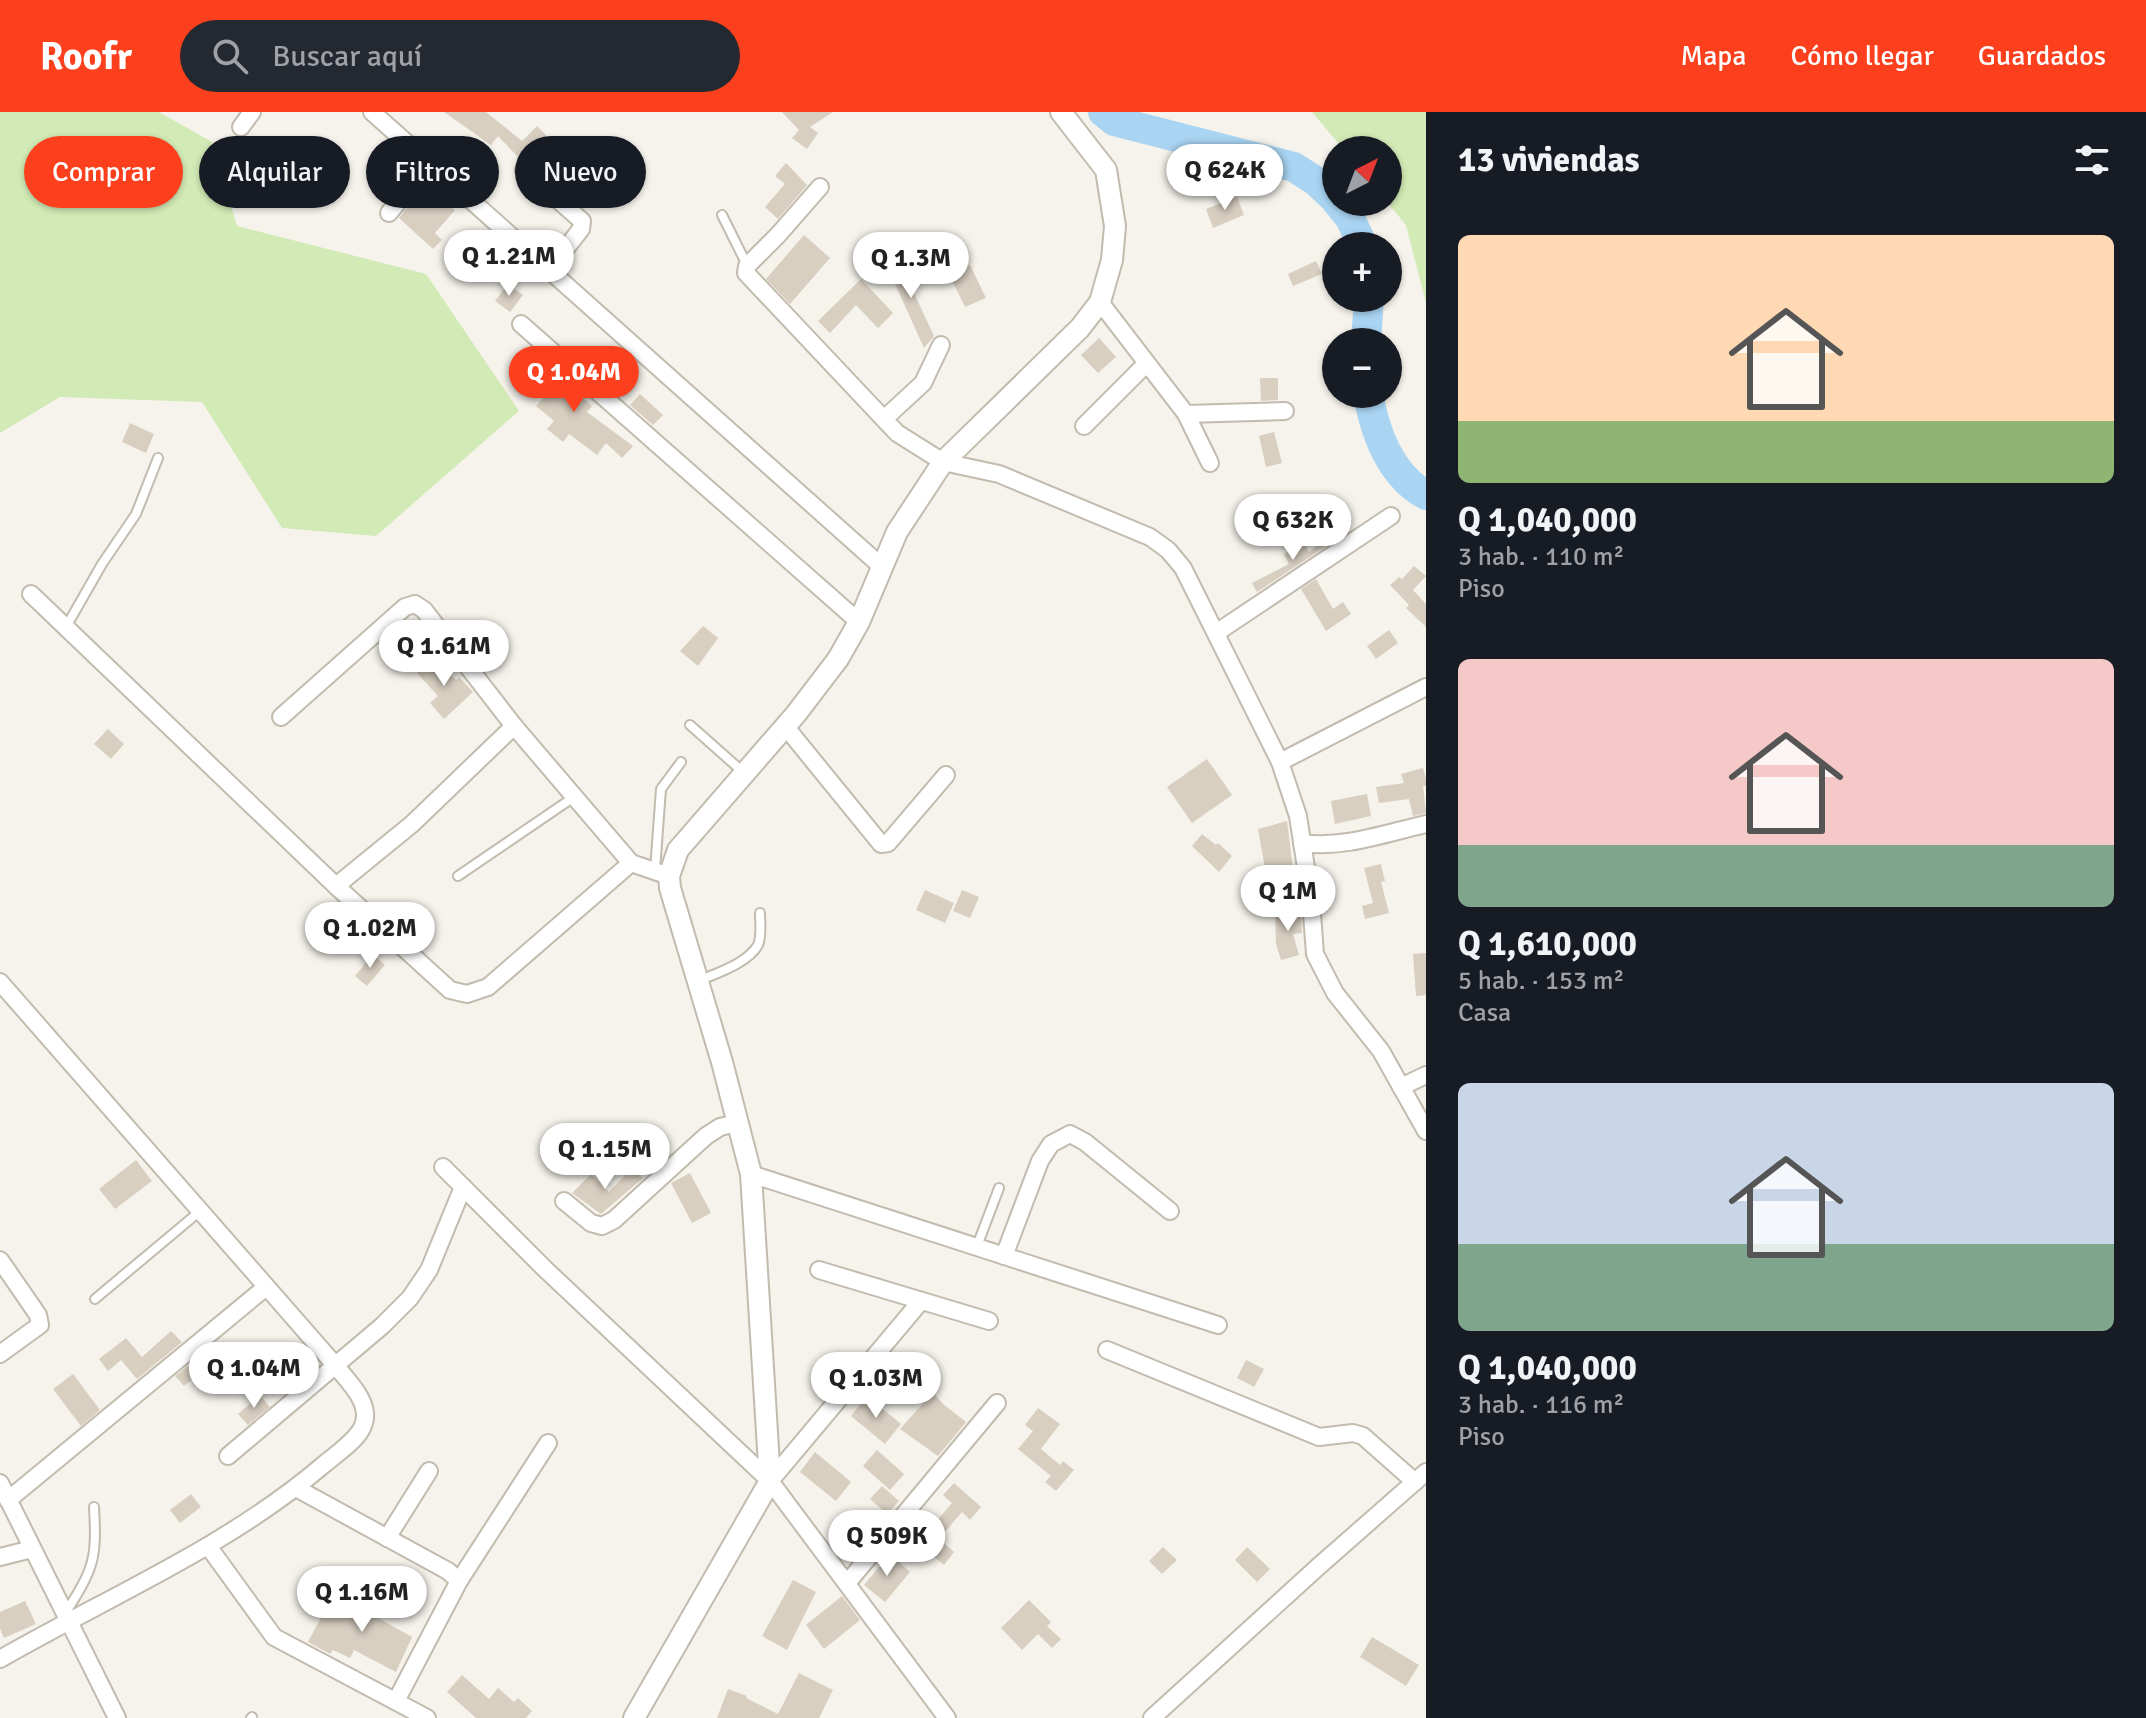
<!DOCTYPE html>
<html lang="es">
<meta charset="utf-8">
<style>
:root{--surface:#171b24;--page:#242831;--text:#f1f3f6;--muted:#9ea1a6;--accent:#fc3f1d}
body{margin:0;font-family:Signika,sans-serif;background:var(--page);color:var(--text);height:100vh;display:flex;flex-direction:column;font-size:30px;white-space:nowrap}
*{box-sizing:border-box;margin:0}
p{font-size:26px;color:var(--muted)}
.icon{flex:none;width:44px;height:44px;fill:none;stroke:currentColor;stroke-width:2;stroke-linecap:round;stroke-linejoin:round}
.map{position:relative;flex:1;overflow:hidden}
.details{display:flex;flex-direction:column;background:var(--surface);width:720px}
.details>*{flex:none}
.top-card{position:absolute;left:24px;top:24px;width:760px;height:72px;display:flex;gap:16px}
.needle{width:52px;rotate:42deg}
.tools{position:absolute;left:1322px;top:24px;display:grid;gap:16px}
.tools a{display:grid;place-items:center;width:80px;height:80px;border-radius:50%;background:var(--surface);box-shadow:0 2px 6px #0004;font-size:40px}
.price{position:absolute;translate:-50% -68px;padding:0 18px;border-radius:28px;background:#fff;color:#222;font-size:26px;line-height:52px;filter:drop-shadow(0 2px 4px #0008)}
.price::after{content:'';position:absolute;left:50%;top:48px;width:24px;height:18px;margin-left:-12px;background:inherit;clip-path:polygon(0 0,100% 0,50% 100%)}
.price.on{background:var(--accent);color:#fff}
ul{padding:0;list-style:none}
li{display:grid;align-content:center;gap:16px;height:424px;padding:0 32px}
li span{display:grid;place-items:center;height:248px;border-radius:12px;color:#555}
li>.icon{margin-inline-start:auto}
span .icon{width:144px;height:144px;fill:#fffc;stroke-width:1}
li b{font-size:34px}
h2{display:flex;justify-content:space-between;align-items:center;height:96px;padding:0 32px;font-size:34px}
.tag{padding:0 28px;border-radius:36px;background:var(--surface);box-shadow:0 2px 6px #0004;font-size:28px;line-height:72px}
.tag.on{background:var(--accent);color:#fff}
header{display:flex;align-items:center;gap:48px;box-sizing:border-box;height:112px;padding:0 40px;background:var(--accent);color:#fff}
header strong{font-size:38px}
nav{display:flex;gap:44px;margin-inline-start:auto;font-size:28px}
.search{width:560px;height:72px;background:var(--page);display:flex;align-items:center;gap:20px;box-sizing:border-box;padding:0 28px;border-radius:44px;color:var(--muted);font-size:30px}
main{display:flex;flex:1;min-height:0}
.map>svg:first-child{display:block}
</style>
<header>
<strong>Roofr</strong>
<div class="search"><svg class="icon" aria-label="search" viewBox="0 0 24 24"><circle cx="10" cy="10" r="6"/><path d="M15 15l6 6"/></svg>Buscar aquí</div>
<nav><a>Mapa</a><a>Cómo llegar</a><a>Guardados</a></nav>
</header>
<main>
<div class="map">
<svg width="1426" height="1606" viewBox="0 0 1426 1606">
<rect width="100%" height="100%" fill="#f6f3ec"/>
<g fill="#d2eab5">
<path d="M0,0H159L212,30L237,114L426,162L519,299L376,424L282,416L202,290L60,285L0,321Z"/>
<path d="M1312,0H1426V191L1406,113L1387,90L1388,38H1344Z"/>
</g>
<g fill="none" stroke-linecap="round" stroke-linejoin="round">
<g stroke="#a9d4f2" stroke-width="30">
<path d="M1103,0L1114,9L1294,55L1317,70L1336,88"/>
<path d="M1337,90L1350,106L1363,134"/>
<path d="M1366,230L1369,186"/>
<path d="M1368,282C1375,321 1390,363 1426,383"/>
</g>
</g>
<g fill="#d8cfc1">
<path d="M444,0H486L522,29L537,14L549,26L527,48H521L498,24L491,33Z"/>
<path d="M782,0H833L810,15L818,21L807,37L792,26L799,18Z"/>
<path d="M786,51L807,73L778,107L765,95L785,72L775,64Z"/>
<path d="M261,55L272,65L255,82L245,73Z"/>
<path d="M424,75L455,98L435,121L442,128L433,137L399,106Z"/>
<path d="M1237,85L1244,103L1213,116L1206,97Z"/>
<path d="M804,123L830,146L790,192L766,167Z"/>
<path d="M903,147L917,177L913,179L934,224L924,236L887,154Z"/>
<path d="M1316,149L1322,162L1293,174L1288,162Z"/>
<path d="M970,153L986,186L965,195L949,162Z"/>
<path d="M861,167L893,201L878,216L856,193L830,221L818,209Z"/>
<path d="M508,172L523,183L510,200L495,189Z"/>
<path d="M1099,226L1116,245L1098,261L1081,243Z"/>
<path d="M538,249L559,268L562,265L575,275L573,278L592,294L587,300L633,334L622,346L606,331L597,343L569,322L563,330L547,317L554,309L536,294L548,281L526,261Z"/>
<path d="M1260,266H1278V288L1261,289Z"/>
<path d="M640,282L663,303L653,313L630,293Z"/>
<path d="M130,311L154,322L146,341L122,330Z"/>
<path d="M1274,320L1282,351L1266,355L1259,324Z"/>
<path d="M1332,421L1337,427L1257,480L1252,471L1289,452L1284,442L1304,431L1309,440Z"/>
<path d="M1414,454L1426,464L1413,478L1426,492V515L1406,496L1409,493L1390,473L1399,465L1402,467Z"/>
<path d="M1316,467L1333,497L1343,490L1351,502L1326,519L1301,477Z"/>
<path d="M703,514L718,526L698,554L680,539Z"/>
<path d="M1389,518L1398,531L1376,547L1367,534Z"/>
<path d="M434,545L456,568L459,565L473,580L444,607L430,591L438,584L417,561Z"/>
<path d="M108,617L124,632L111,647L94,632Z"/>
<path d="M1207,647L1232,683L1192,711L1167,675Z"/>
<path d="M1423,656L1426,667V674H1423L1426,701L1413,704L1409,687L1379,691L1376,675L1404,671L1401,662Z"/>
<path d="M1367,682L1371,704L1335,712L1331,689Z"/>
<path d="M1287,709L1293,757L1266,762L1258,717Z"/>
<path d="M1202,722L1216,733L1218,731L1232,744L1219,760L1192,734Z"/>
<path d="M1381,752L1385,769L1381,770L1389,801L1365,807L1362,794L1373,791L1364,756Z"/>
<path d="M925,778L954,791L945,811L916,798Z"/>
<path d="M962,778L979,785L970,806L953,799Z"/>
<path d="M1301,798L1302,821L1293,822L1299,843L1281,848L1276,832L1275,800Z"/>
<path d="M1426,841V883L1416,884L1413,842Z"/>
<path d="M373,842L385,853L367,874L355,864Z"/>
<path d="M136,1048L152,1069L115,1097L99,1077Z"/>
<path d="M632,1056L643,1066L601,1102L572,1081L591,1062L609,1080Z"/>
<path d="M690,1061L711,1101L692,1111L671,1071Z"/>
<path d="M171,1219L182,1230L137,1267L121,1248L108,1259L99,1247L126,1226L142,1245Z"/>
<path d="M249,1245L270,1269L257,1280L236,1257Z"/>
<path d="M1246,1248L1264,1257L1254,1275L1237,1266Z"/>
<path d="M194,1249L203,1258L184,1274L175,1264Z"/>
<path d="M73,1262L100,1298L81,1314L53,1277Z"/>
<path d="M933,1280L943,1292L966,1310L938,1344L900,1317Z"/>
<path d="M260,1283L270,1295L248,1313L238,1302Z"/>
<path d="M867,1284L901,1312L885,1332L851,1304Z"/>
<path d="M1038,1296L1060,1312L1041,1337L1060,1353L1063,1349L1074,1358L1056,1379L1045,1370L1051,1364L1018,1337L1033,1319L1025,1313Z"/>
<path d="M877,1338L904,1362L890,1378L863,1354Z"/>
<path d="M815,1340L851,1370L836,1389L800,1360Z"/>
<path d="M954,1371L981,1395L970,1408L962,1400L939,1427L954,1440L944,1453L909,1424L919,1411L928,1419L952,1391L943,1383Z"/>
<path d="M882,1374L899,1389L887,1402L870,1387Z"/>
<path d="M191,1382L201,1395L180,1411L170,1398Z"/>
<path d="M1163,1435L1177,1448L1162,1462L1149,1449Z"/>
<path d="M1247,1435L1270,1457L1257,1470L1235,1448Z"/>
<path d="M890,1442L910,1460L885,1490L864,1473Z"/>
<path d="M793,1468L816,1480L787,1538L762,1524Z"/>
<path d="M370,1480L387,1491L378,1506L412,1525L396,1560L354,1538L350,1546L333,1538L330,1542L308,1530L328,1492L354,1506Z"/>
<path d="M842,1484L860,1508L824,1537L806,1513Z"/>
<path d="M1029,1488L1051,1510L1047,1514L1061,1527L1052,1536L1038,1522L1022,1538L1001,1516Z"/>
<path d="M25,1489L36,1512L4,1526L0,1516V1500Z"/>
<path d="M1372,1525L1419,1553L1406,1574L1360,1545Z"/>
<path d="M799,1561L833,1578L819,1606H717L728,1577L747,1584L746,1586L778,1602Z"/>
<path d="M462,1563L489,1587L498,1576L514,1590L518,1586L532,1599L526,1606H476L447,1580Z"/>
</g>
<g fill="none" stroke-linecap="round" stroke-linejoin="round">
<defs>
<g id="service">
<path d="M722,103L747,153"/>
<path d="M66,515L102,452L136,402L158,346"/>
<path d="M690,613L743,660"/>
<path d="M655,758L661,677L681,650"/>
<path d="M458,764L574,685"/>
<path d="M698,869C717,861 748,851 758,833C762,824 760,811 760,801"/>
<path d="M977,1134L999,1076"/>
<path d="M95,1187L199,1100"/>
<path d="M66,1500C94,1456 97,1447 94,1395"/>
<path d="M251,1606L252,1605"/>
</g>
<g id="minor">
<path d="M372,0L881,454"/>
<path d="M241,15L252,0"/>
<path d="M524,58L582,109L581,117L549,158"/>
<path d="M820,75L778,123L747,154L746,161L897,321L943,350L999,362L1150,425L1168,438L1183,456L1280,650L1298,704L1311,788L1315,842L1335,881L1381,939L1426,1019"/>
<path d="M389,101L430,51"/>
<path d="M1100,190L1186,302L1210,351"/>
<path d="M521,212L859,510"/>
<path d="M1186,302L1285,299"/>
<path d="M884,307L923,271L941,233"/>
<path d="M1084,314L1146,252"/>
<path d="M31,482L336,774L450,878L467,882L488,875L631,751"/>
<path d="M1216,521L1391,404"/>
<path d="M281,605L405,495L415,492L424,498L514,614L631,751L669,764"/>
<path d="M785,614L881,732L888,731L946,663"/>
<path d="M1280,650L1426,575"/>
<path d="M1302,731C1343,737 1386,721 1426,712"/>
<path d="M336,774L412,712L514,614"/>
<path d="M0,870L335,1253C348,1269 374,1293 362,1316C355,1330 335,1343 322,1354C227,1435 108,1485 0,1547"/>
<path d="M1401,975L1426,963"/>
<path d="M443,1055L545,1157L770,1369L947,1606"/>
<path d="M751,1062L1218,1213"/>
<path d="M564,1089L591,1111L602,1114L614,1108L706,1024L720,1015L737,1011"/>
<path d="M1004,1144L1040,1049L1051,1032L1070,1022L1085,1030L1170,1099"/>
<path d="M0,1148L38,1203L40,1213L0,1242"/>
<path d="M819,1158L989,1209"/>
<path d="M1107,1238L1319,1325L1353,1321L1363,1324L1415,1370"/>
<path d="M228,1344L382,1214L410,1186L429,1158L463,1075"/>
<path d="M770,1369L921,1189"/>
<path d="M0,1371L117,1606"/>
<path d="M296,1376L448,1459L459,1469"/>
<path d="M8,1388L266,1175"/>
<path d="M387,1426L429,1359"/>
<path d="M208,1434L274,1525L427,1606"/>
<path d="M0,1445L32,1437"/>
<path d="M848,1470L997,1291"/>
<path d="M396,1589L459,1469L548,1331"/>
<path d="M1152,1606L1319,1454L1426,1360"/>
</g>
<path id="tertiary" d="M634,1606L770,1369L751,1062L722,950L670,776L669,764L678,738L796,602L838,547L859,510L897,420L943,350L1080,216L1100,190L1112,148L1115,114L1106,58L1061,0"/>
</defs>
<use href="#service" stroke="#c2bbae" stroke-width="12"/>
<use href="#minor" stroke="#c2bbae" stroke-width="20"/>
<use href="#tertiary" stroke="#c2bbae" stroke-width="24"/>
<use href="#service" stroke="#fff" stroke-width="8"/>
<use href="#minor" stroke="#fff" stroke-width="16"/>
<use href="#tertiary" stroke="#fff" stroke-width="20"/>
</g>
</svg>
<div class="tools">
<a><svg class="needle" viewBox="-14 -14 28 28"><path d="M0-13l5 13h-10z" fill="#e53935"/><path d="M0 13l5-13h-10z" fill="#9ea1a6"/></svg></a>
<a>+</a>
<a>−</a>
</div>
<b class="price" style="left:1225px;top:100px">Q 624K</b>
<b class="price" style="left:509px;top:186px">Q 1.21M</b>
<b class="price" style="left:911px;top:188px">Q 1.3M</b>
<b class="price on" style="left:574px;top:302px">Q 1.04M</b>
<b class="price" style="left:1293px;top:450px">Q 632K</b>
<b class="price" style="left:444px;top:576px">Q 1.61M</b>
<b class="price" style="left:1288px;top:821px">Q 1M</b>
<b class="price" style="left:370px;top:858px">Q 1.02M</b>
<b class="price" style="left:605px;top:1079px">Q 1.15M</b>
<b class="price" style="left:254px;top:1298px">Q 1.04M</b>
<b class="price" style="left:876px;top:1308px">Q 1.03M</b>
<b class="price" style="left:887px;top:1466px">Q 509K</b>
<b class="price" style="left:362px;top:1522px">Q 1.16M</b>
<div class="top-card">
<a class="tag on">Comprar</a>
<a class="tag">Alquilar</a>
<a class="tag">Filtros</a>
<a class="tag">Nuevo</a>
</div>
</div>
<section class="details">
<h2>13 viviendas<svg class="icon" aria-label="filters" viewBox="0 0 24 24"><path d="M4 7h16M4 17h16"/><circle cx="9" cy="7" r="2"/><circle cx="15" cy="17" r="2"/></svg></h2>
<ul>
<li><span style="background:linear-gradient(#ffd9b3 75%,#8fb573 0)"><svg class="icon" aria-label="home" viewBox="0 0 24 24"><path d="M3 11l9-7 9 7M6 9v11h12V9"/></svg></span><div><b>Q 1,040,000</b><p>3 hab. · 110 m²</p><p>Piso</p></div></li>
<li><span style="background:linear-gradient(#f6c9c9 75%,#7fa58c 0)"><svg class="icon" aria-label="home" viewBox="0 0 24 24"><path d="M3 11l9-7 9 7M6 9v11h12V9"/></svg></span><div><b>Q 1,610,000</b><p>5 hab. · 153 m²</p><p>Casa</p></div></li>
<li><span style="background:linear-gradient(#c9d6e8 65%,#7fa58c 0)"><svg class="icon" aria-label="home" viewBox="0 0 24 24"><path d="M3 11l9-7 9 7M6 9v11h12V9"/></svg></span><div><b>Q 1,040,000</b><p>3 hab. · 116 m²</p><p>Piso</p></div></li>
</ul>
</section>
</main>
